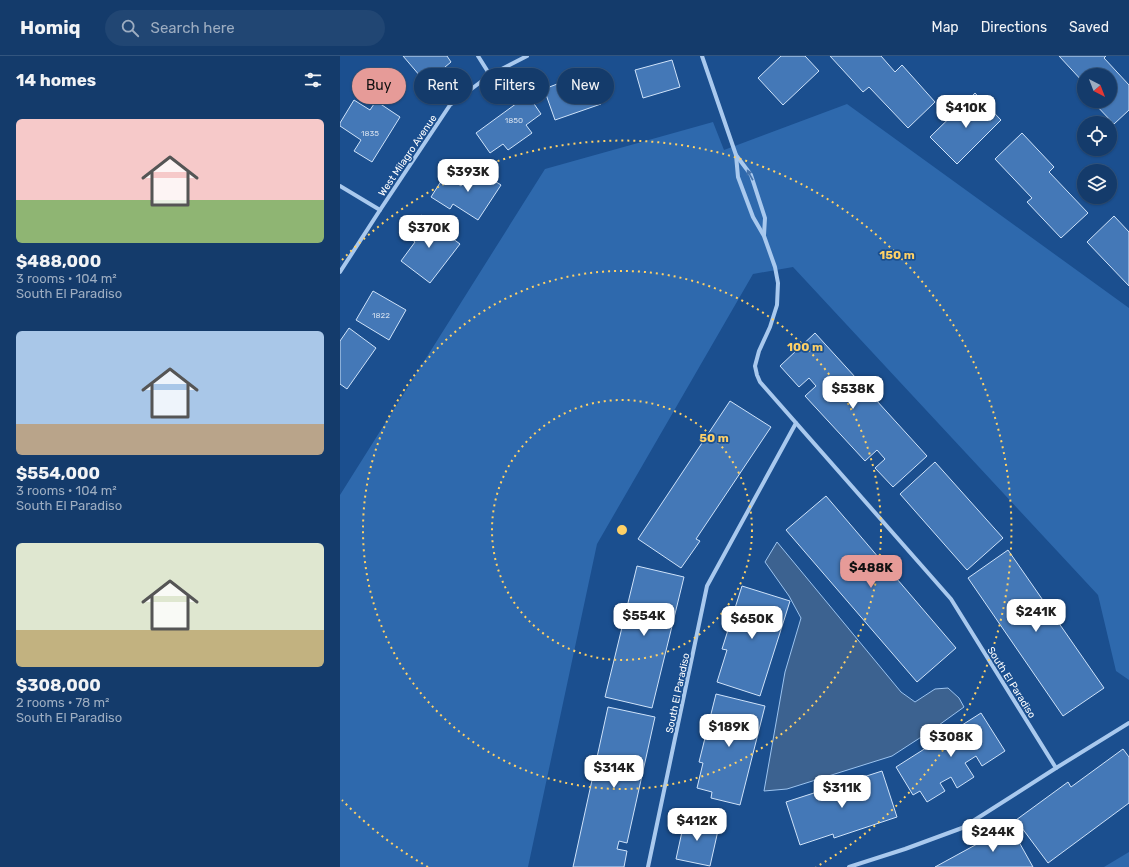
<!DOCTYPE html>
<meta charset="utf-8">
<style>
:root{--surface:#143b6b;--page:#214673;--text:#f1f3f6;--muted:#9dadc1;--line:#33557e;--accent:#e69b98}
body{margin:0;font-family:Rubik,sans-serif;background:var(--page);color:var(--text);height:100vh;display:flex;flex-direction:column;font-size:15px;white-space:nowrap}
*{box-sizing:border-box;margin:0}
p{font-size:13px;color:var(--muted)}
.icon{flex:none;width:22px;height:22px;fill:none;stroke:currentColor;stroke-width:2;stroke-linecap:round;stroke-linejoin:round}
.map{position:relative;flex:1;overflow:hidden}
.sheet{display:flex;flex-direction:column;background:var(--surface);width:340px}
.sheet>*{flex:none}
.hud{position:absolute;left:12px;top:12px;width:380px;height:36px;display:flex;gap:8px}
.needle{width:26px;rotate:138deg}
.buttons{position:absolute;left:737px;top:12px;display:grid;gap:8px}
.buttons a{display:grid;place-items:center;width:40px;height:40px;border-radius:50%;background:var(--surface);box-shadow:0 1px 3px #0004,0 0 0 1px var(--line);font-size:20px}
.price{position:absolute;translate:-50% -34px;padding:0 9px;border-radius:8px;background:#fff;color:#222;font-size:13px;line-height:26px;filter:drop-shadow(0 1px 2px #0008)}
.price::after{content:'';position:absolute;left:50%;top:24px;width:12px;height:9px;margin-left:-6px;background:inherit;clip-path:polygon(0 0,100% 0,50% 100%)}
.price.selected{background:var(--accent);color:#111}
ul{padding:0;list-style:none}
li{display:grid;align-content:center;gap:8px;height:212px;padding:0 16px}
li span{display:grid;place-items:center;height:124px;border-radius:6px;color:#555}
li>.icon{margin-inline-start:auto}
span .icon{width:72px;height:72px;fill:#fffc;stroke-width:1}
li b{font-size:17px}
h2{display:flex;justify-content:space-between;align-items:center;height:48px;padding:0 16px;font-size:17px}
.pill{padding:0 14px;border-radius:18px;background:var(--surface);box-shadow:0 1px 3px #0004,0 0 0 1px var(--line);font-size:14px;line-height:36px}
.pill.selected{background:var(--accent);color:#111}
header{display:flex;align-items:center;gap:24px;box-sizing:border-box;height:56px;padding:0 20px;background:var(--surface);border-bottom:1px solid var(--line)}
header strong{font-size:19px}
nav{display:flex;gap:22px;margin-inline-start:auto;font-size:14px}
.search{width:280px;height:36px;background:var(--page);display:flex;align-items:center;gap:10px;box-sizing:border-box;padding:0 14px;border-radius:22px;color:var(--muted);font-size:15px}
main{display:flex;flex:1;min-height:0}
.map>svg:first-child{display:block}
</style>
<header>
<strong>Homiq</strong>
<div class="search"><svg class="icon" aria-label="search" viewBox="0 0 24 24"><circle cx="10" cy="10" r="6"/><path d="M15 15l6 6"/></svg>Search here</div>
<nav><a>Map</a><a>Directions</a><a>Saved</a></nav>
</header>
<main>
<section class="sheet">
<h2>14 homes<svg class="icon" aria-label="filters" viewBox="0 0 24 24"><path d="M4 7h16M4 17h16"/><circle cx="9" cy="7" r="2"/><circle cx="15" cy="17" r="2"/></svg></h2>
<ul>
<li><span style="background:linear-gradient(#f6c9c9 65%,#8fb573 0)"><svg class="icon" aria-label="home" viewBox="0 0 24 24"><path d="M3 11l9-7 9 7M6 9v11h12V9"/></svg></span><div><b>$488,000</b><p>3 rooms · 104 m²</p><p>South El Paradiso</p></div></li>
<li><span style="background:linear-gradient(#a9c7e8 75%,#b9a48a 0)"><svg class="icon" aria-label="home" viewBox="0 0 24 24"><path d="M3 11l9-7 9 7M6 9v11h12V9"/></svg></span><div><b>$554,000</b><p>3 rooms · 104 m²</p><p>South El Paradiso</p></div></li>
<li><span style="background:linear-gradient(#dfe7d0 70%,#c2b280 0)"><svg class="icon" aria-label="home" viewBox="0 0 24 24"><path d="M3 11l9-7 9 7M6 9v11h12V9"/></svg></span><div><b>$308,000</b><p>2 rooms · 78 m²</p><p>South El Paradiso</p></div></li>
</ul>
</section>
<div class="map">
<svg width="789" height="811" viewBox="0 0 789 811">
<rect width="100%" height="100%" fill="#1b4f8f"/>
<g fill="#2e69ad">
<path d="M507,48L789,252V624L776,615L758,539L453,211L413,218L257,488L188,811H0V439L205,113L373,66L384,94Z"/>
<path d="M789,796V811H764Z"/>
</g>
<path fill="#3c6290" stroke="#9cc4f0" d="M437,486L561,636L575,646L595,633L608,632L619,642L624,651L592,674L552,700L447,733L424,735L445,616L461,562L449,540L425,506Z"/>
<g fill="#4478b7" stroke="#cfe3fa">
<path d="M63,0H107L111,6L86,27Z"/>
<path d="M441,0H465L479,15L443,49L418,22Z"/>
<path d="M490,0H541L555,16L562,9L595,46L568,72L529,31L523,36Z"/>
<path d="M719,0H766L764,2L789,29V54L774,68L752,45H770V19H744V27Z"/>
<path d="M332,4L340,31L303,42L295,14Z"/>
<path d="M249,16L261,48L215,64L204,33Z"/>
<path d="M635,37L661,64L617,108L590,81Z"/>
<path d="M188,39L201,58L186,69L192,77L168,94L163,88L150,97L136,77Z"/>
<path d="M14,44L30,54L36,45L60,61L32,106L14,95L21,84L0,70V67Z"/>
<path d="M682,77L714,111L709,116L748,157L721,182L687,146L692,142L655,103Z"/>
<path d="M133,111L161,129L138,164L113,148L110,153L91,141L105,119L121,130Z"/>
<path d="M81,159L120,188L90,227L61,205L75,186L66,179Z"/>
<path d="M774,160L789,176V230L747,186Z"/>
<path d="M33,235L66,254L49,284L16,264Z"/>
<path d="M9,272L36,292L7,333L0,328V285Z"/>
<path d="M475,277L587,400L553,431L535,412L545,403L537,394L525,405L465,340L476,330L469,322L459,331L440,310Z"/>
<path d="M390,345L431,371L356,483L360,485L341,512L298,483Z"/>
<path d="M595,406L663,482L627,514L560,438Z"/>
<path d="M486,440L616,592L577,626L446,474Z"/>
<path d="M668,494L764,632L723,660L628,522Z"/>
<path d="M297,510L344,521L312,652L265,641Z"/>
<path d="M402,530L450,545L420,640L377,626L387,594L382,593Z"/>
<path d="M376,638L425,650L400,749L371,742L372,736L357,732L363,707L359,706Z"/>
<path d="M268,651L315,661L287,787L279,785L277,793L287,795L284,811H233Z"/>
<path d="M641,657L665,695L642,710L636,700L625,707L634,721L617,732L611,721L600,727L605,735L587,746L580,735L573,739L556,711Z"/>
<path d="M783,693L789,701V747L708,807L676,764L728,726L731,731Z"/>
<path d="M542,715L557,761L494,782L493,778L460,789L446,746Z"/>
<path d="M345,762L379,770L370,810L336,803Z"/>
<path d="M670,770L693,811H595Z"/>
</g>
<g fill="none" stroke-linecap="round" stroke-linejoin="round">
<g stroke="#a9c9ee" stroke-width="4">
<path d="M138,0L150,19"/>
<path d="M362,0L396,99L398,121L413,161L424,180L435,211L438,227L437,249L430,271L419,295L415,310L417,319L420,326L611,543L716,712L622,772L565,793L509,811"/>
<path d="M396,99L411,119L425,162L424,179"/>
<path d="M0,130L40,154"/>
<path d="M0,216L40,154L110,49L150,19L187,0"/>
<path d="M716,712L789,667"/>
<path d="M308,811L367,530L456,367"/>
</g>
</g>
<defs><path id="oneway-solid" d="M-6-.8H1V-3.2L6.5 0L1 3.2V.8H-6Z"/></defs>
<use fill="#4674ac" href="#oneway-solid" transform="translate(410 119) rotate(-119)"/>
<g fill="none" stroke="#ffd166" stroke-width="2" stroke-dasharray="2 4">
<circle cx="282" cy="474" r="130"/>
<circle cx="282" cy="474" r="259"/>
<path d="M88 811A389 389 0 0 1 2 744M2 204A389 389 0 1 1 476 811"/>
</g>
<g text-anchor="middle" stroke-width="3.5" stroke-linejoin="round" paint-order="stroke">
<g font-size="8" fill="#d0dded">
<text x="174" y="67">1850</text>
<text x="30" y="80">1835</text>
<text x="41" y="262">1822</text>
</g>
<g font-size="10" fill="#fff" stroke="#1b4f8f">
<text transform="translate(67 99) rotate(-56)" y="4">West Milagro Avenue</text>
<text transform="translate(672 626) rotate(58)" y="4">South El Paradiso</text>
<text transform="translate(337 637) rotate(-78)" y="4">South El Paradiso</text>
</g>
</g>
<circle cx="282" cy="474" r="6" fill="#ffd166" stroke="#1b4f8f" stroke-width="2"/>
<g font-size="12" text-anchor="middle" font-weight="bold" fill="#ffd166" stroke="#1b4f8f" stroke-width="3.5" stroke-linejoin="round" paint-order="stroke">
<text x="557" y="203">150 m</text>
<text x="465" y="295">100 m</text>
<text x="374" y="386">50 m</text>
</g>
</svg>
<div class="buttons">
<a><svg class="needle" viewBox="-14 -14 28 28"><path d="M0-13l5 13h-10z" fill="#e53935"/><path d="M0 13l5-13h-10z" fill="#9dadc1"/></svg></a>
<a><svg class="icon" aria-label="locate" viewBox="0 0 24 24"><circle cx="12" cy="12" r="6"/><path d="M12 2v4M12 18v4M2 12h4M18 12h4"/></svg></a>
<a><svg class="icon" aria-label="layers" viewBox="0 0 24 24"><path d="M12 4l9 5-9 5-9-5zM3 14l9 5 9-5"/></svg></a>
</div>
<b class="price" style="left:626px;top:73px">$410K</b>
<b class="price" style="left:128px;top:137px">$393K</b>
<b class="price" style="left:89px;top:193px">$370K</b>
<b class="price" style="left:513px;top:354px">$538K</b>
<b class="price selected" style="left:531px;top:533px">$488K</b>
<b class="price" style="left:696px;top:577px">$241K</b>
<b class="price" style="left:304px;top:581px">$554K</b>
<b class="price" style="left:412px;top:584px">$650K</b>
<b class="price" style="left:389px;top:692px">$189K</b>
<b class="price" style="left:611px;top:702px">$308K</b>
<b class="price" style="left:274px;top:733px">$314K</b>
<b class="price" style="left:502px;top:753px">$311K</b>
<b class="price" style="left:357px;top:786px">$412K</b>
<b class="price" style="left:653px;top:797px">$244K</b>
<div class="hud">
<a class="pill selected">Buy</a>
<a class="pill">Rent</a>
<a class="pill">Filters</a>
<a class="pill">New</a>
</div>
</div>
</main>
